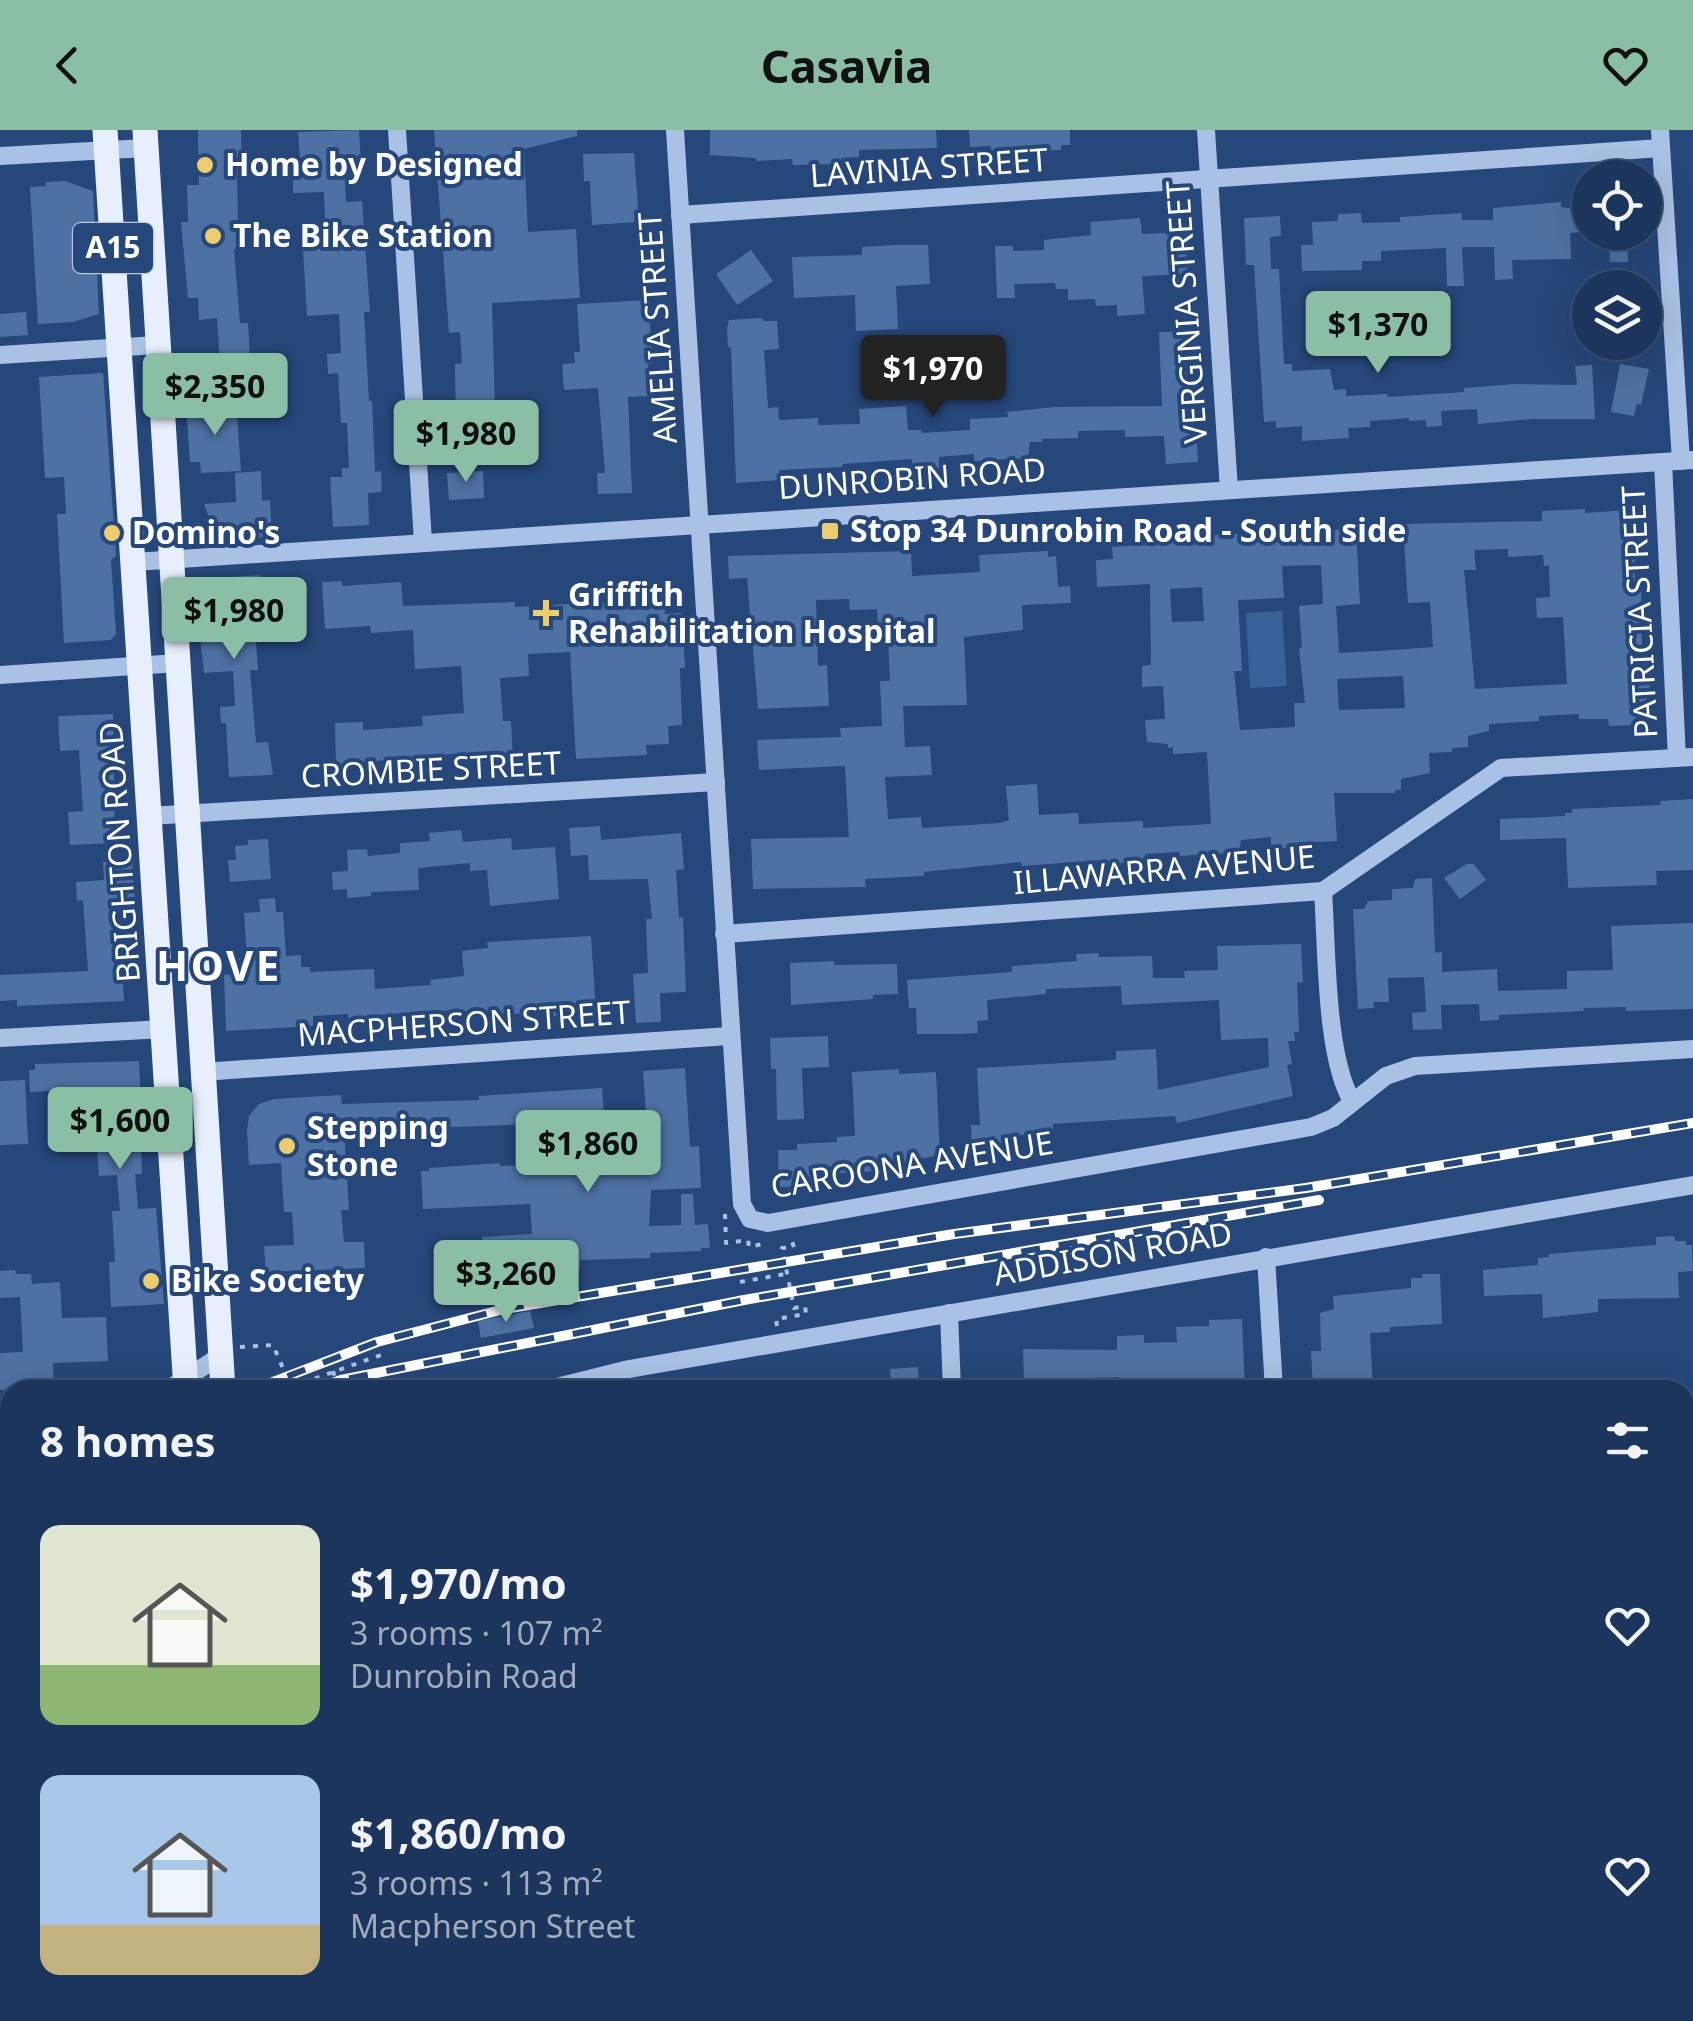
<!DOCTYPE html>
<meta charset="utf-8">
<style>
:root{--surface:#1c355c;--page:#253d62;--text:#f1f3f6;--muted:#a0abbb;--line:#3a5072;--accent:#8abfa5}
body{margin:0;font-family:"Noto Sans",sans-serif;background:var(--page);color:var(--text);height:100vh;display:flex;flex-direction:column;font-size:38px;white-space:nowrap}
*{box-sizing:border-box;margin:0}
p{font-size:32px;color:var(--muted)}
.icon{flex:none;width:55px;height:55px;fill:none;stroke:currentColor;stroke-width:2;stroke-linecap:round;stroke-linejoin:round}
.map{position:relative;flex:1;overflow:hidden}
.side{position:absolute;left:0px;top:1250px;width:1695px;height:642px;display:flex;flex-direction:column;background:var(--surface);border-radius:30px 30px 0 0;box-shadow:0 10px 40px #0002,0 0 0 2px var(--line)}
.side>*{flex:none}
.buttons{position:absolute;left:1572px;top:30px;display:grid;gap:20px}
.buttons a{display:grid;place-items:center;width:90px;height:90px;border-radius:50%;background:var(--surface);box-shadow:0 10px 40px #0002,0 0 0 2px var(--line);font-size:50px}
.price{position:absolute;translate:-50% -85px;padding:0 22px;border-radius:10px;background:var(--accent);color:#111;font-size:32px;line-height:65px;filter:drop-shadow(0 2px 5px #0008)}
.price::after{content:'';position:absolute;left:50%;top:60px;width:30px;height:22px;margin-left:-15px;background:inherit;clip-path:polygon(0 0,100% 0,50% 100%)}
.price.active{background:#222;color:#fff}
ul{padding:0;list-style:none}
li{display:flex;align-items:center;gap:30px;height:250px;padding:0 40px}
li span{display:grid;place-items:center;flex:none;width:280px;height:200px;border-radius:20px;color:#555}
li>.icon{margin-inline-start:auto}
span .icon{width:120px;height:120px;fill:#fffc;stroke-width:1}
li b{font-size:42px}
h2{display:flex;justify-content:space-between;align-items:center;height:120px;padding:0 40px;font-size:42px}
header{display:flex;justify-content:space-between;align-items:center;height:130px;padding:0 40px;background:var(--accent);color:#111;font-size:45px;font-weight:700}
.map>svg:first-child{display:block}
</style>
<header><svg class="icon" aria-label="back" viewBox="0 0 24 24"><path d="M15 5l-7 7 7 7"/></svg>Casavia<svg class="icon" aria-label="heart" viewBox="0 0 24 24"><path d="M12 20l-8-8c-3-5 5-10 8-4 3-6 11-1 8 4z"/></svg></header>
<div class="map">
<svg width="1693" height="1891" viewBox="0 0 1693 1891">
<rect width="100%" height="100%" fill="#26477a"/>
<g fill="#396197">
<path d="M1282,481L1287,556L1250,558L1246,483Z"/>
<path d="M616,1882L617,1891H362V1883Z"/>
<path d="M1105,1882L1106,1891H741L740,1883Z"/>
<path d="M1481,1882L1482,1891H1166V1883Z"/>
</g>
<g fill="#4e71a3" fill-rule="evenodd">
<path d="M198,0H241L242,45L237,46L238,91L245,90L246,119H234L240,193H248L251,249L221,250L217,188L199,190L198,168H188L181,92H188L187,55H199Z"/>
<path d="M359,0L361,31L344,32L346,72L362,71L370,182H364L369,271H372L375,342L381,341L382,362L368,363L369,395L333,397L330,347H342V338H349L347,293H341L338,243L328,244L327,224L341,223L339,184L307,186L303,120L326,118L324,62L293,63V43H301L298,2Z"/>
<path d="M434,0H577V6L524,19L528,102L576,99L580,168L492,173L495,279H499V306L456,305L455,234L462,233L460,202L449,203Z"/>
<path d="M710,0H936L937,18L859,20V27L841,28L842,34L793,35L792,29L756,31V28L710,25Z"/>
<path d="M969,0H1070V15H1061V20L991,21V16L970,17Z"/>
<path d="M634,23L639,92L592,95L590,51H584L583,24Z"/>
<path d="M65,51L93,61L99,184L73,192L38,194L30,57L46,56V52Z"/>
<path d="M1561,72V77L1582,80V102L1570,103L1571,129L1512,130L1513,149L1495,150L1494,117H1462L1464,156H1447L1446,118L1381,121V131H1362V140L1302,141L1301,115H1313L1312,92L1338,91V84L1361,83L1362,93L1400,92V87L1462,83V90H1493V78Z"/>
<path d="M1280,86L1281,106L1270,107L1271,139H1279L1284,234H1292V241L1330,239L1334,260L1346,259V266L1387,264L1388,267L1464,262V258L1515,254L1577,255L1575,236L1592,235L1595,289H1532L1478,294L1477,279L1441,281L1442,296L1426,297V290L1409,291V288L1370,291V297L1348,298L1349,308L1302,311V296L1276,298V291L1264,292L1254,135H1246L1244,88Z"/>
<path d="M1140,88L1142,104L1185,102L1187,144L1142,146L1145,184L1117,186V175L1096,176L1095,169L1068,170V159H1056L1055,153L1014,154L1015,168H997L995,116H1013V121L1044,120V110L1091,105L1090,92Z"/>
<path d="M1609,102H1627L1628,132H1610Z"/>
<path d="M894,115H928L930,154L896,156L898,199L856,201L855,165L794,168L792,127L862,125V117Z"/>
<path d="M751,120L773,151L737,175L716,144Z"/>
<path d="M648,170L653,233L648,234L650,266L628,267L632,363L598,364L597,343H605L598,258L564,260L562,234L575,233L574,222H580L577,174Z"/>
<path d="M26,182L28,205L0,207V184Z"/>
<path d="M762,188L763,191H777L779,219L764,220L768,278L778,277L779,290L818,288V295L860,294L859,279L906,276L908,300H921L922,303L970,300V289L1008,287L1007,282L1055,277L1162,276L1159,202L1191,201L1194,247H1185L1186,270L1187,286H1196L1198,332L1166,334L1164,306L1125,307V300L1078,301V308L1042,309V312H1030L1028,328L974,331V324L939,327V338L912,340V329L842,334V337L779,340L780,350L736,353L731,217H728L727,198L729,190Z"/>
<path d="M1620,234L1649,239L1641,275L1637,274L1634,286L1611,282Z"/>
<path d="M103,243L116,426L111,430L116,504L111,510L64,513L57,384H66L64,347L45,348L39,247Z"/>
<path d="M236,271L241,341L201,343L200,332H190L187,288H196L195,274Z"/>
<path d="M261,341L262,371L270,370L272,407L218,410L204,374L236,372L235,343Z"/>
<path d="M483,341L484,368L449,370L447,343Z"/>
<path d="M1585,379V383L1628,380L1629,392H1634L1635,451L1641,450L1642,529L1647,528L1653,590L1639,591V595L1609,596L1608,589H1579V584L1539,586V591L1489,594V601L1468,606V617L1452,618V622L1429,623L1430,643L1401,649V660H1395V663H1334L1337,711L1296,713L1297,717L1271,719V707L1241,710L1239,722L1180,726L1179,722L1145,724V732L1102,734V730L1022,736L1021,732L924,742V746L865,749L866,757L753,759L751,709L849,707L845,636L759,640L757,610L841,607L840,598L882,596L880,551H890L888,509H879L877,479L850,480L849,469L816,470L818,536L827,535L829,576L758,579L747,448L729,449L728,426L911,421L912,446L980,442L979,425L1048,421V427L1056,426L1058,457L1070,456L1071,473L1022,475L1023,500L964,507L967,575L903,576L905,617L930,616L932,645L885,647L888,689L921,687L922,698L1000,693L1009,690L1006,656L1037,654L1039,685L1078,683L1079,694L1143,691V698L1211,694L1207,622L1173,624V617L1168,618V614L1147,612L1145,590L1165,589L1163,556L1142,557V536L1151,535L1150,454L1097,457L1096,430L1113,429L1112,417L1153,414L1152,411L1177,410V414L1211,412L1210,405L1256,403V407L1356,398L1360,474L1336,476L1339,523L1394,520L1433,517L1430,472L1408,473L1403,394L1542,391V381ZM1508,419V427L1543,425L1544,436L1549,435L1550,467L1536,468L1537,488L1563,487L1567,554L1475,559L1464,440H1476L1474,420ZM1321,435L1323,474L1299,476L1302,518H1299L1305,573H1294L1295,597L1240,600L1234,541H1242L1238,470L1284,468L1282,436ZM1202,457L1204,491L1172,492L1170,459ZM1403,546L1405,578L1339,580L1337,549Z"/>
<path d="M261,445L264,484H254L258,540H250L256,613L268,612L273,645L229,647L226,593H221L220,577L235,576L233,541L204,543L194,457L202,449Z"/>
<path d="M342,451V456L401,452L403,476L515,472V477L606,472V462L663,459L665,484L682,483L685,538H680L682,595L668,596L669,614L646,615L647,625L576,629L570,522L528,524L529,546L500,548L503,591H511L513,631L466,633V623L395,628L336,639L335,593L363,592V600L423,596L422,586L464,583L461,536L415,539L413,500L371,503L370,496L325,499L322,452Z"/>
<path d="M113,584L115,713L70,715L68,682L83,681L79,620L60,621L58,586Z"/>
<path d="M1693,669V740L1656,741L1657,755L1568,758L1566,708L1500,710V689L1565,686V683H1572V679L1661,675L1660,671Z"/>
<path d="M600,696L601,710L681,703L684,739L676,740L679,788L683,787L686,862L660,863L661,892L636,893L633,844L648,843L646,789H652L648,749L589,750L588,725L571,726L569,698Z"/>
<path d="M461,700L463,712L511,708L512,720L555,717L559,769L490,776L487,740L470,741V733L418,738L419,760L371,762V766L347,768V759L333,760L332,742L348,741L347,720L367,719L368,726L400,723V713L430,711L429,703Z"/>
<path d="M268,709L271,749L230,752L228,730H236L235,716L248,715V710Z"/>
<path d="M132,730L135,771L118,773L124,871L17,876V870L0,871V845L88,841L83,770L77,771L76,752L104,750L103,732Z"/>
<path d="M1467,734H1474L1486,750L1460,769L1444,748Z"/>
<path d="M1432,748L1435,823L1442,822V842L1497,839L1498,861L1567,859V841L1613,840L1611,796L1693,793V879L1626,881V877L1583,878L1584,881L1499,885V890L1480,891L1479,874L1441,875L1442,899L1413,900L1412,883L1426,882L1424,847L1388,848L1389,872H1373L1374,878L1358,879L1353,779H1364L1368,771L1392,770V759L1413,758L1415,749Z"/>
<path d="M275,768L276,782H283L286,826L301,825V837H310V842L374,839L375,859L431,855L430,850L464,846L462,821L488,818L487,812L591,806L596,883L544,887V883L511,884L466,888L465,881L454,880L376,885L377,893L349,895L348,884L313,886V896L226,901L224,845L238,844L237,828H247L244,783L260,782L259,769Z"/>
<path d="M1301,814L1303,852L1297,853L1299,902H1294L1295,911H1288L1292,934L1287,935L1293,966L1177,993L1175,986L1053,994V1003L1007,1006V1012L972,1019L971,995H980L977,938L1116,930V921L1156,919L1158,960L1269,937L1268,908L1221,910L1219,870L1122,875L1121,856L1046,859V864L987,870L988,890L977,891L978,903L955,904H917L916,878H909L907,850L1012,842V836L1077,831L1076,824L1099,823V827L1152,826L1153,848H1185L1184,841L1218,840L1217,816Z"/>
<path d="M834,831V835L897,834L898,864L873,865V869L791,875L790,833Z"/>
<path d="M828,906L829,937L802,938L804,989L777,990L776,939H771L770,908Z"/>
<path d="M139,931L141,975H151L153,1010L141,1011L142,1044H135L138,1079L156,1078L164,1174L111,1177L109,1132H115L112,1081H120L117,1045L99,1046L97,1018L111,1017L108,958L30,962L29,940H35V934Z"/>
<path d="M685,938L690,1017L699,1016L701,1058L651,1060L649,1096L681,1095V1064H693L695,1095L708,1094L710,1118H701V1121L650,1123V1128L580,1130V1138L529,1140V1144H520V1147L494,1148L493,1145L484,1146L482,1107L532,1104L530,1074L423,1079L421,1041H429V1038L500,1033V1036L536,1035V1031L649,1026L643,941Z"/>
<path d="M899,939V944L936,942L940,1025L898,1033L899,1040L817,1044V1051L802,1052V1056L779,1057L778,1020H797V1014L837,1012V1007L855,1006L852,942Z"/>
<path d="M25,950L28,1014L0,1015V951Z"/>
<path d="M602,958L605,995L535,999V994L344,1001L349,1080H341L344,1112H364L365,1138L266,1142L264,1116L294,1115L292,1082H284L281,1033L249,1035L247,1000L249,986L259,974L274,969L341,965L342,974L479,970V966Z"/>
<path d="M1674,1106L1675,1111H1686V1115H1692L1693,1141L1678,1142L1679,1168L1598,1169V1182L1543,1188L1542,1164L1484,1166L1483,1140L1538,1135V1128L1549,1127V1124L1656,1115V1107Z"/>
<path d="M15,1140L16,1144H31L32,1154L60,1152L62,1188L106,1187L108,1231L53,1233L54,1260H0V1223L23,1222L20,1167L0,1168V1141Z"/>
<path d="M1422,1144H1440L1442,1194L1390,1197V1202L1370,1203L1373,1260H1313L1311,1221H1321L1320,1183L1334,1179L1333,1166L1411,1158V1148H1422Z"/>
<path d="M530,1181L534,1198L481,1208L478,1191Z"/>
<path d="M1242,1189L1245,1260H1167V1256L1119,1258V1247L1024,1250L1023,1219L1117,1220V1206L1144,1205V1213L1177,1212L1176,1197L1209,1196V1190Z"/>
<path d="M918,1237L919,1260H892L890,1239Z"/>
</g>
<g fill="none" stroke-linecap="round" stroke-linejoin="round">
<g stroke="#a9c1e4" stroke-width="4" stroke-dasharray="5 8" stroke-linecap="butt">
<path d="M725,1084L726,1113L748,1110L749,1117L767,1113"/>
<path d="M740,1152L785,1144"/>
<path d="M777,1196L776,1189L806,1184L805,1176L794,1178L782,1118L794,1117L791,1109"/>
<path d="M240,1217L273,1215L291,1257L381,1225"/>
<path d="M333,1241L339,1260"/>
<path d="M351,1882L352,1891"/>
<path d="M669,1882L670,1891"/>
</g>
<g stroke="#a9c1e4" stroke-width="18">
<path d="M397,0L423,412"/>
<path d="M675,0L742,1074L750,1089L768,1093L1311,997L1333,988L1386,946L1415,936L1693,919"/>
<path d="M1206,0L1229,360"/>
<path d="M1660,0L1681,331"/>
<path d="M0,26L146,18"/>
<path d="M680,85L1661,18"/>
<path d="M0,225L157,215"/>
<path d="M1663,332L1677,628"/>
<path d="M134,432L1693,330"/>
<path d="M0,545L178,533"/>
<path d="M149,686L716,652"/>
<path d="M1323,761C1327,817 1325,926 1352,971"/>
<path d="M724,804L1323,761L1501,638L1693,627"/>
<path d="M0,908L164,899"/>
<path d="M202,942L729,906"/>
<path d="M1266,1127L1274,1260"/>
<path d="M949,1183L952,1260"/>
<path d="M167,1260L214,1230L220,1218"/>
<path d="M545,1260L629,1239L1693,1055"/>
<path d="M0,1333L8,1341"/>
<path d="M1685,1368H1693"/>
<path d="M1685,1559L1693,1558"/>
<path d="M0,1589L10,1588"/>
<path d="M0,1773L10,1772"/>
<path d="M1645,1882L1646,1891"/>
</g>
<g stroke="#e8effc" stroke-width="25">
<path d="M105,0L186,1260"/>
<path d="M145,0L223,1260"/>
<path d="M222,1882L223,1891"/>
<path d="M261,1882V1891"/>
</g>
<defs>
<g id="rail">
<path d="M252,1260L377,1212L504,1179L954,1104L1306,1058L1693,993"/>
<path d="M313,1260L341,1250L744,1170L1319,1070"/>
<path d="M0,1388L10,1382"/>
</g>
</defs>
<use href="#rail" stroke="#fff" stroke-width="10"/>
<use href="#rail" stroke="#26477a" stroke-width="6" stroke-dasharray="19" stroke-linecap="butt"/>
</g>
<g fill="#edcc6e" stroke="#26477a" stroke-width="4">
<circle cx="205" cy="35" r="10"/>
<circle cx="213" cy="106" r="10"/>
<rect x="820" y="391" width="20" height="20" rx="5"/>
<circle cx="112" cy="403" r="10"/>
<path d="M541 468h10v10h10v10h-10v10h-10v-10h-10v-10h10z"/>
<circle cx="287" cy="1016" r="10"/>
<circle cx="151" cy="1151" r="10"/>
</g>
<g text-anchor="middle" stroke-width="8" stroke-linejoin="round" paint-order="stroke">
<rect fill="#26477a" stroke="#bec8d7" stroke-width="2.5" x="73" y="93" width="80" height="50" rx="8"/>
<g font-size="30" font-weight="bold" fill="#fff">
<text x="113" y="128">A15</text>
</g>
<g font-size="32" font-weight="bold" fill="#fff" stroke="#26477a" text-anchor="start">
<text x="225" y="46">Home by Designed</text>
<text x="233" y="117">The Bike Station</text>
<text x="850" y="412">Stop 34 Dunrobin Road - South side</text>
<text x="132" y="414">Domino's</text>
<text x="568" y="476">Griffith<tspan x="568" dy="37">Rehabilitation Hospital</tspan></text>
<text x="307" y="1009">Stepping<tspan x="307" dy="37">Stone</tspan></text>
<text x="171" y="1162">Bike Society</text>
</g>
<g font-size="32" fill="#fff" stroke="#26477a">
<text transform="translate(929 38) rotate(-4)" y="11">LAVINIA STREET</text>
<text transform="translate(1187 182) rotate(-94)" y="11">VERGINIA STREET</text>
<text transform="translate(658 198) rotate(-94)" y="11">AMELIA STREET</text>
<text transform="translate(912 349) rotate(-4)" y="11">DUNROBIN ROAD</text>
<text transform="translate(1640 482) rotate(-93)" y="11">PATRICIA STREET</text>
<text transform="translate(431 640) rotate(-3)" y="11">CROMBIE STREET</text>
<text transform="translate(120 722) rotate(-94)" y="11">BRIGHTON ROAD</text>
<text transform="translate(1164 740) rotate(-5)" y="11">ILLAWARRA AVENUE</text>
<text transform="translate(464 894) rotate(-4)" y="11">MACPHERSON STREET</text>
<text transform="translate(912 1035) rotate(-9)" y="11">CAROONA AVENUE</text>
<text transform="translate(1113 1124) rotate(-10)" y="11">ADDISON ROAD</text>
</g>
<g font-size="42" font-weight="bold" letter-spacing="2.5" fill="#fff" stroke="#26477a">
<text x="219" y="851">HOVE</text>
</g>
</g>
</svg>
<div class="buttons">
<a><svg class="icon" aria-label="locate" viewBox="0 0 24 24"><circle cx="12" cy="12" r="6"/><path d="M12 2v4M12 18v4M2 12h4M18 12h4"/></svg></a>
<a><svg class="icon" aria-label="layers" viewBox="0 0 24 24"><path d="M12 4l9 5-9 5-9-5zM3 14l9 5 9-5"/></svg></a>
</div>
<b class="price" style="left:1378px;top:246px">$1,370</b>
<b class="price active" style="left:933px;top:290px">$1,970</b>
<b class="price" style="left:215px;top:308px">$2,350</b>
<b class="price" style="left:466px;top:355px">$1,980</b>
<b class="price" style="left:234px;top:532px">$1,980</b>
<b class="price" style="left:120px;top:1042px">$1,600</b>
<b class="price" style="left:588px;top:1065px">$1,860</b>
<b class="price" style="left:506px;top:1195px">$3,260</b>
<section class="side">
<h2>8 homes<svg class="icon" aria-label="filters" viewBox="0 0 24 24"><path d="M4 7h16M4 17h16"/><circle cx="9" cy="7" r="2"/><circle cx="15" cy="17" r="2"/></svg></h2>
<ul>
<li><span style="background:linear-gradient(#dfe7d0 70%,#8fb573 0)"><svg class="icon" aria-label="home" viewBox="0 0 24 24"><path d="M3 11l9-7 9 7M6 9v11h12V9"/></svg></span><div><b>$1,970/mo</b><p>3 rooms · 107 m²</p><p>Dunrobin Road</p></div><svg class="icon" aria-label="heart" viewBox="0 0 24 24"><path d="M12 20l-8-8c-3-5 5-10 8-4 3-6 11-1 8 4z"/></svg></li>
<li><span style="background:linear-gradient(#a9c7e8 75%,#c2b280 0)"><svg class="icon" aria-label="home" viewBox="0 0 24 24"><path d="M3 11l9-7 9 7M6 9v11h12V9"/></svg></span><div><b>$1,860/mo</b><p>3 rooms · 113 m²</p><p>Macpherson Street</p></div><svg class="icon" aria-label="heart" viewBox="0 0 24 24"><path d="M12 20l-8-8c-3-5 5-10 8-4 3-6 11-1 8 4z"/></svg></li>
</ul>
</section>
</div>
